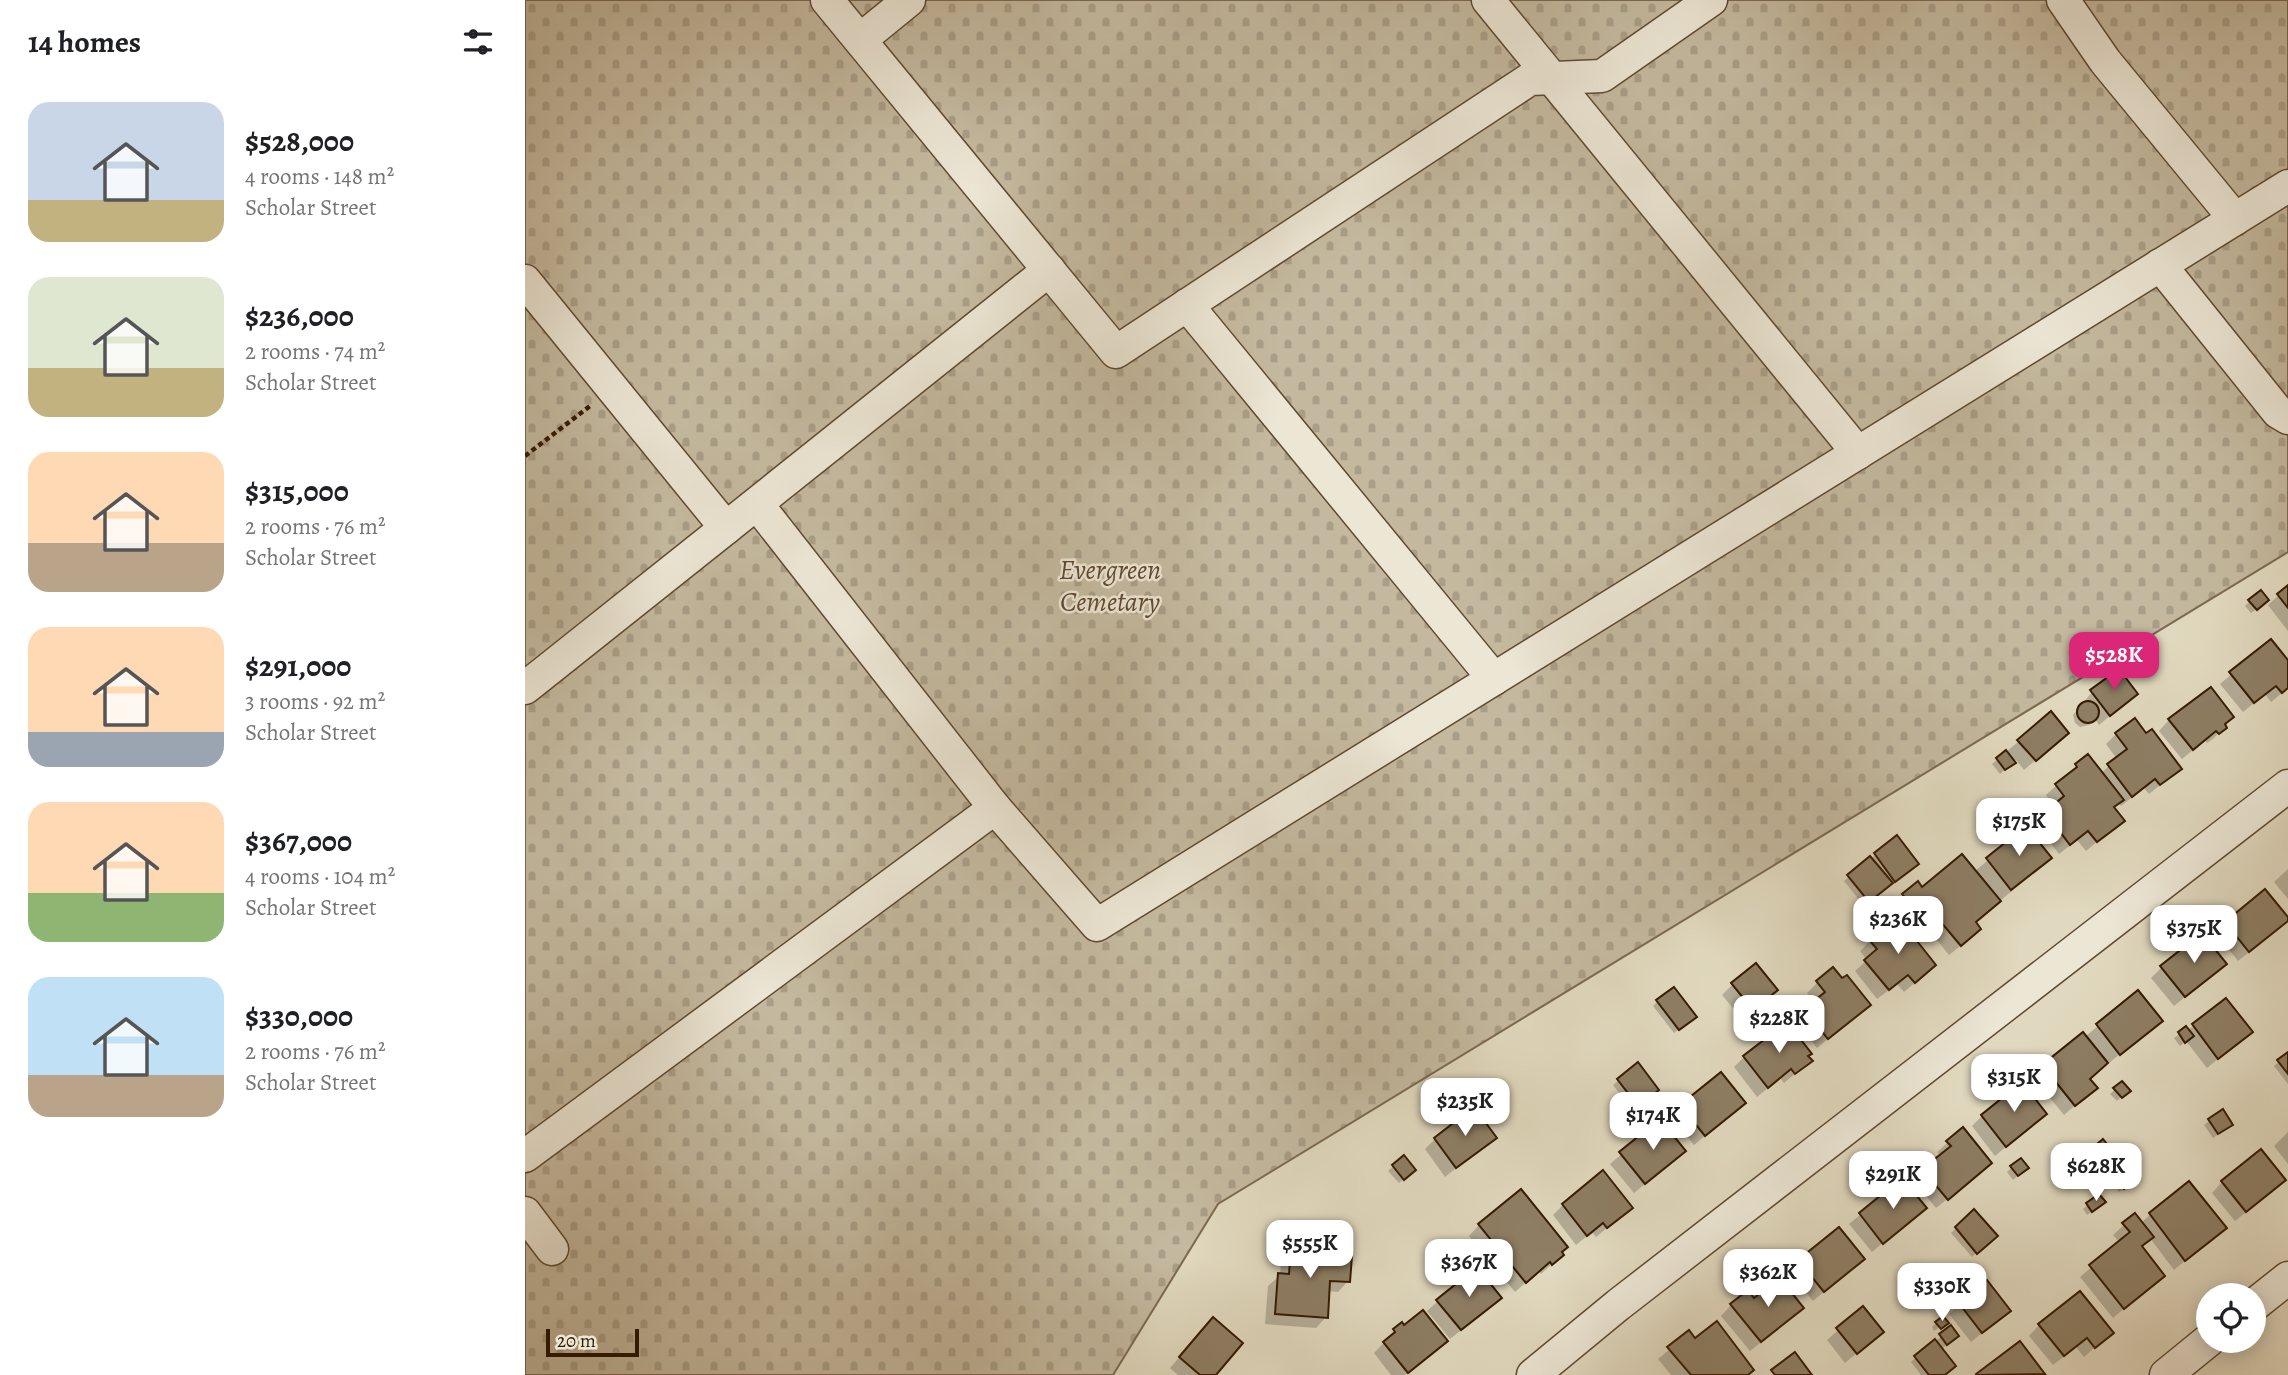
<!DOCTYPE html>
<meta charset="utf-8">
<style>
:root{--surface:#fff;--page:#f6f6f6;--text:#202124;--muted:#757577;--accent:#db2777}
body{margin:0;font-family:Alegreya,serif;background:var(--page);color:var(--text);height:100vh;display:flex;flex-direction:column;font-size:26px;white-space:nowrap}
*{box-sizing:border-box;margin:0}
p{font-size:23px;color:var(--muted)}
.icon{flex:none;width:38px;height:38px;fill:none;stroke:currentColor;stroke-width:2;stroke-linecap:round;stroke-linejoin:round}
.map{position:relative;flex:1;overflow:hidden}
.sheet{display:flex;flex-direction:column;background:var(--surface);width:525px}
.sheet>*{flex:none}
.buttons{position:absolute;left:1671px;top:1283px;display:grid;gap:14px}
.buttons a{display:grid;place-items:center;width:70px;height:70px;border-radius:50%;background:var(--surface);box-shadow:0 4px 18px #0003;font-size:35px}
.scale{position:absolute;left:21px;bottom:18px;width:93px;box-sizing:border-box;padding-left:7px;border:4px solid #351b01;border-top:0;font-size:19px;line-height:24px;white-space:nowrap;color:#351b01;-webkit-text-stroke:5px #ece6d5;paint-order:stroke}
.price{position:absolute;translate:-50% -60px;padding:0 16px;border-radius:14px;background:#fff;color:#222;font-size:23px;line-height:46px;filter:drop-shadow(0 2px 4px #0008)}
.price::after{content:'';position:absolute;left:50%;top:42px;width:21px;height:16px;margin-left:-10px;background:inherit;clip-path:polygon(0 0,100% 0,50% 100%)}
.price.selected{background:var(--accent);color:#fff}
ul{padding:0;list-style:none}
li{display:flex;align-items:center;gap:21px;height:175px;padding:0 28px}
li span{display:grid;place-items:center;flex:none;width:196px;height:140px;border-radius:21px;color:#555}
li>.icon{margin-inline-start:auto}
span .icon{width:84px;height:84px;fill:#fffc;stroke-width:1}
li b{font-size:30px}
h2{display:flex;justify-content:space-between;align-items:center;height:84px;padding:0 28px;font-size:30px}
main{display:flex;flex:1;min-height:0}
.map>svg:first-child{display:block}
</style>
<main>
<section class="sheet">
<h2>14 homes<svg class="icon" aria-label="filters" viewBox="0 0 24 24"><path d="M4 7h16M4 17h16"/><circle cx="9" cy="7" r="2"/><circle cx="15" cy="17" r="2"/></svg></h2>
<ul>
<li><span style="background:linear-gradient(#c9d6e8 70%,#c2b280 0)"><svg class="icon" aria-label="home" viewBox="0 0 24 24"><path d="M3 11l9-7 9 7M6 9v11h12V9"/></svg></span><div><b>$528,000</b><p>4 rooms · 148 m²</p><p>Scholar Street</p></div></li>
<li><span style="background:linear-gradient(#dfe7d0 65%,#c2b280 0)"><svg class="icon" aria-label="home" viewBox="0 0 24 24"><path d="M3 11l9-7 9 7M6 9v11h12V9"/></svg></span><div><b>$236,000</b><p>2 rooms · 74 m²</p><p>Scholar Street</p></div></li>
<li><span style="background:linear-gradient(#ffd9b3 65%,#b9a48a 0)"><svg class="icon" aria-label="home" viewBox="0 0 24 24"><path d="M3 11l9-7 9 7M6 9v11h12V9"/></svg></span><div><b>$315,000</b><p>2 rooms · 76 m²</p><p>Scholar Street</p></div></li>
<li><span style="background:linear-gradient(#ffd9b3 75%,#9aa5b1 0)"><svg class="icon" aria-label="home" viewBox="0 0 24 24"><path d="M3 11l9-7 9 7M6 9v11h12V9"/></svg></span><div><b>$291,000</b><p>3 rooms · 92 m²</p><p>Scholar Street</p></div></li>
<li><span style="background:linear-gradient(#ffd9b3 65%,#8fb573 0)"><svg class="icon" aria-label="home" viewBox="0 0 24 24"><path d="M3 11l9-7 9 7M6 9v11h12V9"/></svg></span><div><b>$367,000</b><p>4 rooms · 104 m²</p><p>Scholar Street</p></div></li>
<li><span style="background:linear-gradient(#bfe0f5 70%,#b9a48a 0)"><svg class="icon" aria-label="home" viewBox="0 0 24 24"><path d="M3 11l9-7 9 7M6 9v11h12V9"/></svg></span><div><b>$330,000</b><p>2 rooms · 76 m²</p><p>Scholar Street</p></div></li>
</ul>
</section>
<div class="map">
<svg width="1763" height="1375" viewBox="0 0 1763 1375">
<defs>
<pattern id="cemetery-stones" width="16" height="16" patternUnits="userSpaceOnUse" patternTransform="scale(1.75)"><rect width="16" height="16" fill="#c4b99f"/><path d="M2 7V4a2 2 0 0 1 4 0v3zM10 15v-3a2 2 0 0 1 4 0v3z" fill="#a99e87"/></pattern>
</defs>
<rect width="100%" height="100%" fill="#e1d9bf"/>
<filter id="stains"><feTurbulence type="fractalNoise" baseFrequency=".00286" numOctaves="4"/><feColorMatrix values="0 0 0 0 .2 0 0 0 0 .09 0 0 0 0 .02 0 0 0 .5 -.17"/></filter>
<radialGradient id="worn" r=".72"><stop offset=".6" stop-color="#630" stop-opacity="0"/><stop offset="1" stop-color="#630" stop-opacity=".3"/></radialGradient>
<path fill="url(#cemetery-stones)" stroke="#7c6a50" stroke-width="2" d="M0,0H1763V552L693,1204L588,1375H0Z"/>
<g fill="#0003">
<path d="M1763,587V631L1743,605Z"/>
<path d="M1725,601L1737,605L1726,613L1720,606Z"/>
<path d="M1746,641L1763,663V688L1746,702L1740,694L1718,712L1695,684Z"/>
<path d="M1571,654L1584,655L1571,666L1566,659Z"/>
<path d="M1567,692L1611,694L1574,725L1570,719L1564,725L1555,727L1550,723L1548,715Z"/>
<path d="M1707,717L1689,738L1682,743L1680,740L1657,759L1634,731L1644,720Z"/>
<path d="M1591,734L1621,735L1655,769L1624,794L1619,788L1596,806L1594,803L1588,808L1597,821L1561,851L1552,840L1534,854L1511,824L1529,807L1521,795L1562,756L1576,773L1592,759L1581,744Z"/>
<path d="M1494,741L1531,743L1499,770L1491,760L1475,774L1467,764Z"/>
<path d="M1501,828L1514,868L1449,923L1444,939L1424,955L1394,918L1385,926L1368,906L1392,884L1397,889L1449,872Z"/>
<path d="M1371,838L1387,869L1339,906L1319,881Z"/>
<path d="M1763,869V899L1749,882Z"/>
<path d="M1740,891L1752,930L1713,961L1691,933Z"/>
<path d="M1345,941L1399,975L1379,992L1372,984L1352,999L1330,971L1342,960L1335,951Z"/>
<path d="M1700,964L1649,1006L1626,978L1636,968Z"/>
<path d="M1292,983L1344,1005L1292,1048L1270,1020L1290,1002L1282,993Z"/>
<path d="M1207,985L1240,1000L1217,1019L1197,995Z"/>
<path d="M1613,992L1636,1021L1563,1080L1570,1088L1539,1115L1508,1077L1558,1034L1560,1037Z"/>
<path d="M1701,1000L1726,1032L1682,1068L1661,1041L1655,1046L1649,1038L1661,1029L1662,1031Z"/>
<path d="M1132,1002L1165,1021L1149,1033L1128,1006Z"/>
<path d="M1763,1054V1084L1749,1066Z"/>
<path d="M1219,1057H1281L1285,1061L1259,1083L1255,1078L1232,1097L1209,1067Z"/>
<path d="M1113,1065L1127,1094L1107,1109L1088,1085Z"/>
<path d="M1597,1083L1603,1090L1592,1101L1585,1094Z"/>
<path d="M1219,1103L1169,1145L1146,1116L1156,1106Z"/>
<path d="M1697,1111L1701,1129L1688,1138L1679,1125Z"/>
<path d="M1520,1114L1470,1156L1447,1126L1457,1116Z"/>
<path d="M1135,1121L1159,1151L1109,1193L1085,1164Z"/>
<path d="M1437,1130L1454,1174L1411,1208L1388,1180L1416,1157L1412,1152Z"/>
<path d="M1763,1132V1164L1749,1146Z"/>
<path d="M969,1138L920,1177L900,1149L910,1139Z"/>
<path d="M1566,1151L1579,1154L1567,1163L1561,1156Z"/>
<path d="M879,1157L884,1174L874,1183L863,1171Z"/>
<path d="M1604,1166L1607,1182L1594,1192L1585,1181Z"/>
<path d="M1486,1168L1497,1172L1488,1180L1482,1172Z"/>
<path d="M1377,1181L1399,1208L1347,1252L1324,1224Z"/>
<path d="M1697,1182L1748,1190L1710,1221L1687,1193Z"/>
<path d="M1574,1196V1207L1562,1215L1558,1209Z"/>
<path d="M1038,1205L1106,1208L1071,1237L1067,1232L1051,1245L1028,1215Z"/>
<path d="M1449,1212L1470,1236L1447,1257L1426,1233Z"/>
<path d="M1626,1214L1699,1228L1649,1270L1625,1238L1616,1248L1638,1276L1588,1318L1555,1277L1595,1243L1588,1235L1599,1225L1616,1223Z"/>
<path d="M954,1225L1035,1252L1037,1255L1016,1274L1014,1271L990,1292L944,1236Z"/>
<path d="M767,1237L784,1255L823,1281L813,1292L803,1291L801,1317L791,1328L740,1324L743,1286L755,1275L757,1247Z"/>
<path d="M1338,1259L1288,1301L1264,1271L1274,1261Z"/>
<path d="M1389,1282L1377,1294L1372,1288L1377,1284Z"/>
<path d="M1228,1300L1266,1318L1225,1351L1196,1316L1206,1305Z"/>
<path d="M913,1301L964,1308L925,1339L902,1311Z"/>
<path d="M1435,1304L1484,1311L1446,1342L1424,1314Z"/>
<path d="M1338,1308L1357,1332L1320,1363L1302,1340Z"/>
<path d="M1411,1323L1419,1324L1409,1331L1407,1327Z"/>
<path d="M876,1325L910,1351L880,1375H866L849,1353Z"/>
<path d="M1514,1325L1586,1333L1559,1357L1551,1347L1528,1365L1504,1336Z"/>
<path d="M1426,1328L1427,1340L1416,1350L1419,1375H1396L1386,1362Z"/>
<path d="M678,1330L689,1375H653L645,1368Z"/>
<path d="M1164,1333L1170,1341L1221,1375H1146L1133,1359Z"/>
<path d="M1495,1344L1516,1375H1453Z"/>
</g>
<g fill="#8e7e64" stroke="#351b01" stroke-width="2">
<path d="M1763,585V608L1752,594Z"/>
<path d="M1736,590L1744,600L1732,610L1723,600Z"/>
<path d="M1746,639L1763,660V688L1757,693L1751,686L1729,703L1704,672Z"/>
<path d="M1579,646L1586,656L1576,662L1569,653Z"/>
<path d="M1594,669L1613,694L1585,716L1565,690Z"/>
<path d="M1686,687L1709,717L1700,724L1702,728L1694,734L1691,731L1668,750L1643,719Z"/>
<circle cx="1563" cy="712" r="11"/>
<path d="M1526,711L1544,733L1511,761L1492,740Z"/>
<path d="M1610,718L1621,733L1627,729L1657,769L1635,785L1630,779L1607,797L1582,764L1602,749L1590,733Z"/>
<path d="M1481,750L1491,763L1480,770L1471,758Z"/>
<path d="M1563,754L1599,800L1589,807L1600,821L1572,842L1563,831L1545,845L1520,812L1539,796L1530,784L1552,767L1550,764Z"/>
<path d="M1501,826L1527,858L1486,890L1461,858Z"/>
<path d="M1372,835L1394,864L1370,882L1349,853Z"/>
<path d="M1437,854L1476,901L1451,922L1456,929L1436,946L1405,909L1396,917L1377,894L1393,881L1397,887Z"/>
<path d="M1345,856L1368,883L1344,902L1322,875Z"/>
<path d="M1740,889L1763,917V921L1724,952L1700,922Z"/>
<path d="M1373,917L1411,965L1390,983L1383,975L1364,990L1339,960L1352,949L1344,940Z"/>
<path d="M1677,933L1702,964L1660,997L1635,966Z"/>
<path d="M1231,963L1253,990L1228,1010L1206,983Z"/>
<path d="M1308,967L1317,978L1322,975L1346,1005L1303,1039L1279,1009L1300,992L1291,981Z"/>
<path d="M1149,987L1172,1017L1154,1030L1131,1000Z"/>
<path d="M1613,990L1638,1021L1595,1055L1571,1024Z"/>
<path d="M1701,998L1728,1032L1693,1059L1667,1024Z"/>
<path d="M1262,1022L1287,1054L1283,1056L1288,1061L1270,1074L1266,1069L1243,1088L1218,1056Z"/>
<path d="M1661,1026L1669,1036L1660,1043L1653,1032Z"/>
<path d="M1558,1032L1583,1063L1565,1079L1573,1088L1550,1106L1517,1065Z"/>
<path d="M1763,1052V1074L1752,1060Z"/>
<path d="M1113,1062L1134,1090L1113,1106L1092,1079Z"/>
<path d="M1196,1072L1221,1103L1180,1136L1155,1105Z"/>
<path d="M1597,1081L1606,1091L1597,1098L1588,1088Z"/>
<path d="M1497,1082L1522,1114L1481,1147L1456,1115Z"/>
<path d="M949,1107L972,1138L931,1168L909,1138Z"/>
<path d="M1698,1109L1708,1125L1693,1134L1683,1119Z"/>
<path d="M1135,1119L1161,1151L1120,1184L1094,1152Z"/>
<path d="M1438,1127L1467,1163L1423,1200L1397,1169L1426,1146L1421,1141Z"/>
<path d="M1578,1139L1586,1149L1573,1160L1565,1150Z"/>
<path d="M1736,1149L1761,1180L1721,1212L1696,1181Z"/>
<path d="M879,1155L891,1170L879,1180L867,1165Z"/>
<path d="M1496,1158L1504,1168L1493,1176L1485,1166Z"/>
<path d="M1604,1164L1614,1177L1599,1189L1589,1175Z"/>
<path d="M1078,1170L1108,1208L1082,1228L1078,1223L1062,1236L1037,1204Z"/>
<path d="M1377,1178L1402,1208L1358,1244L1334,1213Z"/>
<path d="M1664,1181L1702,1228L1660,1261L1624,1213Z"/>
<path d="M996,1189L1043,1247L1037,1252L1039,1255L1027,1265L1025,1262L1001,1283L953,1224Z"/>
<path d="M1574,1194L1581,1202L1567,1212L1561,1203Z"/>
<path d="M1449,1209L1473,1236L1452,1254L1430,1227Z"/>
<path d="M1610,1213L1629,1237L1617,1246L1640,1276L1599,1309L1564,1265L1605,1232L1597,1223Z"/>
<path d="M1314,1227L1340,1259L1299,1292L1273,1260Z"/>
<path d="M767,1235L788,1237L786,1253L827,1256L825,1282L805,1281L803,1318L750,1314L753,1273L764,1274Z"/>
<path d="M952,1267L977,1298L936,1330L911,1300Z"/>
<path d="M1385,1275L1392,1283L1383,1291L1376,1283Z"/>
<path d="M1254,1277L1279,1308L1236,1342L1205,1304L1223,1290L1229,1298Z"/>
<path d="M1462,1280L1486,1311L1457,1333L1433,1302Z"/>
<path d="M1555,1291L1589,1333L1570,1348L1562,1338L1539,1356L1513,1324Z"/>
<path d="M1338,1306L1359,1332L1332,1354L1311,1328Z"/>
<path d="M898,1310L923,1341L883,1373L858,1342L870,1332L868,1329L877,1322L879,1325Z"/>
<path d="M1418,1316L1424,1323L1416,1329L1410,1322Z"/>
<path d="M688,1317L718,1343L691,1375H675L654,1357Z"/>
<path d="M1192,1321L1229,1370L1223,1375H1166L1142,1347L1164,1330L1170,1338Z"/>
<path d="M1426,1325L1434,1336L1422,1345L1414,1334Z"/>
<path d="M1410,1339L1431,1366L1420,1375H1404L1389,1356Z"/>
<path d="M1495,1341L1520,1374L1452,1375L1451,1374Z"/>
<path d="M1270,1352L1287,1375H1250L1246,1370Z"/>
</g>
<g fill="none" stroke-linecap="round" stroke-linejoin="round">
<defs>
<g id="minor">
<path d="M302,0L591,352L1005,79L1077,76L1186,0"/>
<path d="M963,0L1333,453"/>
<path d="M1538,0L1580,61L1710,219"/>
<path d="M335,40L384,0"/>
<path d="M1635,265L1753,412L1763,418"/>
<path d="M0,281L201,528L524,270"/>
<path d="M662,305L969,679"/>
<path d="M0,688L201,528"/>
<path d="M470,808L572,925L1763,186"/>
<path d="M0,1156L470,808L232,504"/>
<path d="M0,1213L27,1249"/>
<path d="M1729,1305L1763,1278"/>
<path d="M1008,1375L1093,1305L1763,786"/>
<path d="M1641,1375L1684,1340"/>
</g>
</defs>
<use href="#minor" stroke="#604a30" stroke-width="35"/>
<path stroke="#351b01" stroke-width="4.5" stroke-dasharray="5 3.5" stroke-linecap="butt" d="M0,456L65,406"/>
<use href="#minor" stroke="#ece6d5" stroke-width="32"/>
</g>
<g text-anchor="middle" stroke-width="5" stroke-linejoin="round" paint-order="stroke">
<g font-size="28" font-style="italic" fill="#604a30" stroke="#ece6d5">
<text x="585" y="579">Evergreen<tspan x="585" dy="32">Cemetary</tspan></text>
</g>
</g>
<rect width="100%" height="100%" filter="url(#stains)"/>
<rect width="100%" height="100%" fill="url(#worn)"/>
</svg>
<div class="buttons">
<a><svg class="icon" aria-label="locate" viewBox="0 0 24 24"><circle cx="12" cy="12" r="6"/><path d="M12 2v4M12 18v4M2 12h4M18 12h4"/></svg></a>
</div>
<div class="scale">20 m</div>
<b class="price selected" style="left:1589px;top:692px">$528K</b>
<b class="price" style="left:1494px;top:858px">$175K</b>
<b class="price" style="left:1373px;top:956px">$236K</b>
<b class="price" style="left:1669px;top:965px">$375K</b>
<b class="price" style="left:1254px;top:1055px">$228K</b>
<b class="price" style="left:1489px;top:1114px">$315K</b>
<b class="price" style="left:940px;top:1138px">$235K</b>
<b class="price" style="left:1128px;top:1152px">$174K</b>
<b class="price" style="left:1571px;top:1203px">$628K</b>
<b class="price" style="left:1368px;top:1211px">$291K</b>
<b class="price" style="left:785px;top:1280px">$555K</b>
<b class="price" style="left:944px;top:1299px">$367K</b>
<b class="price" style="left:1243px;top:1309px">$362K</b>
<b class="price" style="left:1417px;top:1323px">$330K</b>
</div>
</main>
